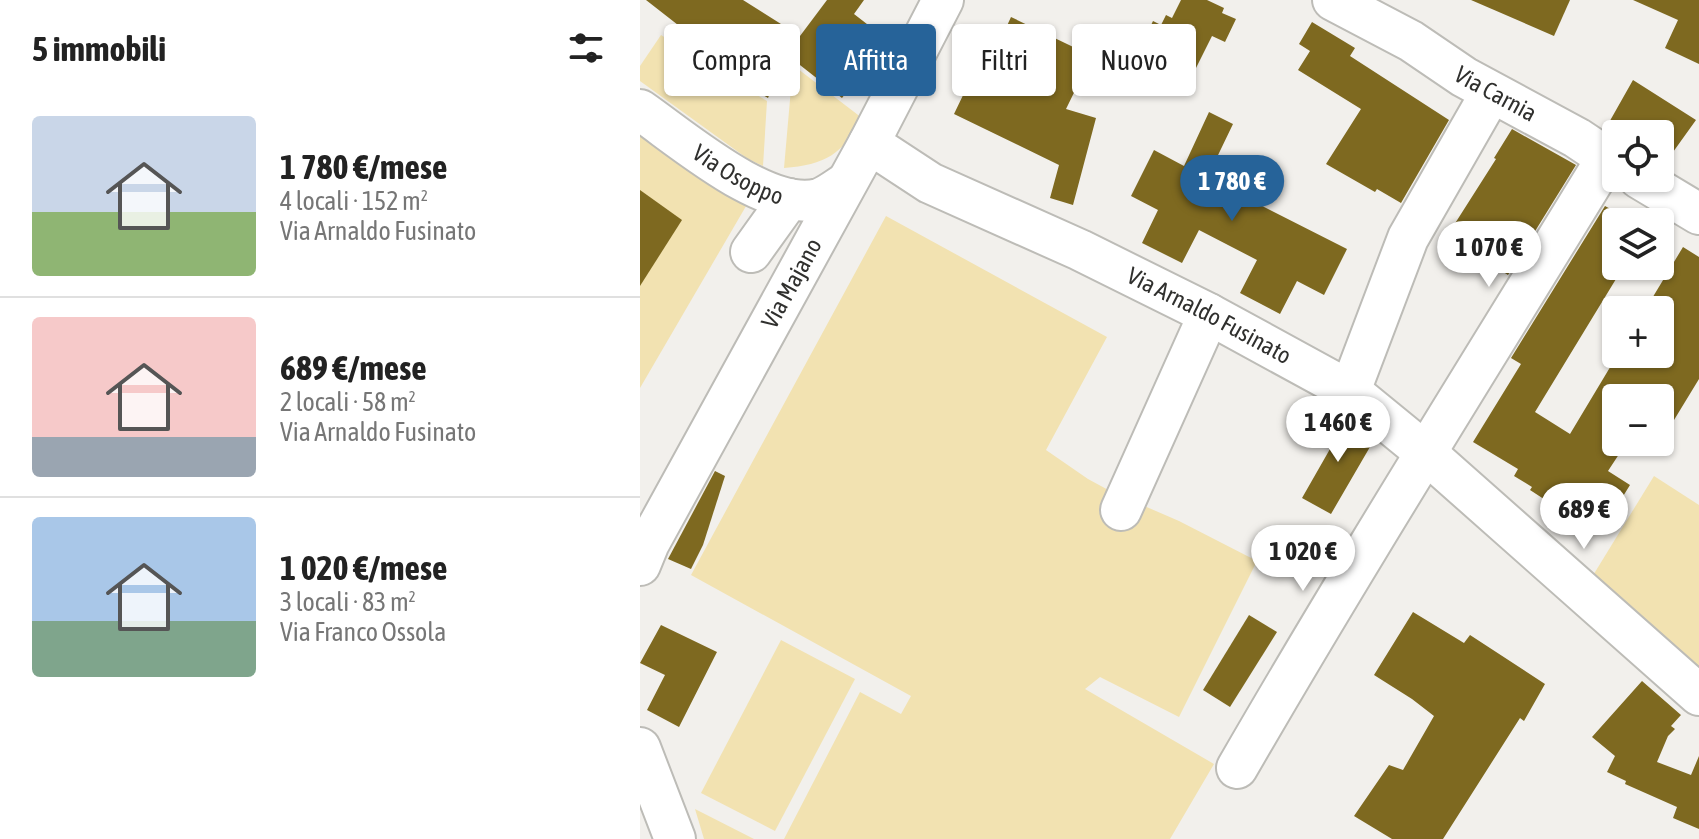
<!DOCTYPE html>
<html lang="it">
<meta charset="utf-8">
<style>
:root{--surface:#fff;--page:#f6f6f6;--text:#222;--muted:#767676;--line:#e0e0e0;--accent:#266399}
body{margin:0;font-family:"Asap Condensed",sans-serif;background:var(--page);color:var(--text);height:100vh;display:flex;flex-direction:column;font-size:30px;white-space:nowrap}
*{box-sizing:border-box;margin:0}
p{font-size:26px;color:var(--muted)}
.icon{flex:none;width:44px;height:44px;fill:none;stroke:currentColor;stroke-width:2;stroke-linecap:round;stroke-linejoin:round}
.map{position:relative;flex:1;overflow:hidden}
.side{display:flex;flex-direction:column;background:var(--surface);width:640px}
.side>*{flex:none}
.banner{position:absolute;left:24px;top:24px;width:760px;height:72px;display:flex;gap:16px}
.controls{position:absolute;left:962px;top:120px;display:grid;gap:16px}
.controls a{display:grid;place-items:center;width:72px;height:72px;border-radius:8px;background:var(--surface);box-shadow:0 2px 6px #0004;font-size:40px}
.price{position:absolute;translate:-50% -68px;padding:0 18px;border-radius:28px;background:#fff;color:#222;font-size:26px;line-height:52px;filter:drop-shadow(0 2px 4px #0008)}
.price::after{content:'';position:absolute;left:50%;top:48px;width:24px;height:18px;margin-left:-12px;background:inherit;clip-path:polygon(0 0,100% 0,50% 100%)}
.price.selected{background:var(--accent);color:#fff}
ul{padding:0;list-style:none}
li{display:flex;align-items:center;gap:24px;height:200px;padding:0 32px}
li+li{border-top:2px solid var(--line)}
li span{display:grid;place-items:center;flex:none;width:224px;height:160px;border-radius:8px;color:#555}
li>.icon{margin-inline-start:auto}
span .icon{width:96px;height:96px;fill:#fffc;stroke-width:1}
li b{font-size:34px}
h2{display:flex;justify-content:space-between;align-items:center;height:96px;padding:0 32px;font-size:34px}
.chip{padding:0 28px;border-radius:8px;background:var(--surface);box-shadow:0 2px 6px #0004;font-size:28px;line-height:72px}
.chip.selected{background:var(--accent);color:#fff}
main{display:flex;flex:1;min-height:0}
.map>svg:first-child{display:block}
</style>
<main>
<section class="side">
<h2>5 immobili<svg class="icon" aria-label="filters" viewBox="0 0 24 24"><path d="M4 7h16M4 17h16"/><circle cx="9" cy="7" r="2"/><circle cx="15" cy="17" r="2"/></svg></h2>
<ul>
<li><span style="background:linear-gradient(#c9d6e8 60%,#8fb573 0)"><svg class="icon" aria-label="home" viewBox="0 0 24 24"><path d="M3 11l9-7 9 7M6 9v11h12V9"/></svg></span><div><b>1 780 €/mese</b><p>4 locali · 152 m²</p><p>Via Arnaldo Fusinato</p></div></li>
<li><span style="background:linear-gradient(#f6c9c9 75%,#9aa5b1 0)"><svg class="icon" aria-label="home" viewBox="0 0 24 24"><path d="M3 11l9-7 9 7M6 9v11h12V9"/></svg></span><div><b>689 €/mese</b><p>2 locali · 58 m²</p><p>Via Arnaldo Fusinato</p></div></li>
<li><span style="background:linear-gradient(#a9c7e8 65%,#7fa58c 0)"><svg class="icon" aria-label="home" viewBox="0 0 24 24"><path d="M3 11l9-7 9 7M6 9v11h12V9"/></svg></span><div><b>1 020 €/mese</b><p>3 locali · 83 m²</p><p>Via Franco Ossola</p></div></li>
</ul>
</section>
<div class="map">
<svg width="1059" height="839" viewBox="0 0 1059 839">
<rect width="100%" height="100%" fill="#f2f0ec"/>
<g fill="#f2e2b1">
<path d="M21,35L127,101L123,166L108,159L0,81V66Z"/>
<path d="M158,69L222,118C203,154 185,165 144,168L152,77Z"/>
<path d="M0,110L116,189L0,388Z"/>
<path d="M246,216L467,337L406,450L448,479L472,492L539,521L617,561L539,717L460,677L445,689L574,764L530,839H144L220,692L261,714L271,696L51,575Z"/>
<path d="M1014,476L1059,505V671L952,577Z"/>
<path d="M141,640L215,679L135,831L61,793Z"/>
<path d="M55,809L114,839H64Z"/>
</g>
<g fill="#7e6920">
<path d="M6,0H103L160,36L187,0H224L214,14L245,38L216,75L217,78L202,98L151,58L134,95L130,93L128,98L64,60L70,50Z"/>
<path d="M541,0H567L584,8L582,13L596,19L585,42L572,36L549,82L509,63L512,56L499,50L513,21L521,25L526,15L532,18Z"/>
<path d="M831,0H930L914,36Z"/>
<path d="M993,0H1059V64L1025,48L1038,20Z"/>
<path d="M371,17L452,56L426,109L456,118L433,205L410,198L419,165L314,114L351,37L360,41Z"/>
<path d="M672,22L715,48L710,56L809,120L761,203L737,189L735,192L686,164L721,109L658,70L670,51L659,44Z"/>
<path d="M993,80L1056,120L1023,166L1020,164V134H979L967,126Z"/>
<path d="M569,112L593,124L567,178L707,249L684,295L657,281L640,314L600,293L617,260L559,230L542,263L502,243L518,210L491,196L514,150L544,166Z"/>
<path d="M872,129L936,165L868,275L807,236L856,159L854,158Z"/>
<path d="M0,190L42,220L0,286Z"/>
<path d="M965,206L976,212V279L895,412L930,434L978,354H1020V310H1005L1043,247L1059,257V379L1020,443V398H976V442H987L968,471L990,485L959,535L890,490L892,487L874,476L878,469L833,442L881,364L871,358Z"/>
<path d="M697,414L734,440L691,514L662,498L694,442L684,436Z"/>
<path d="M75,471L85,476L63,545L51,569L28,559Z"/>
<path d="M773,612L824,643L830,635L905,684L884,721L880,718L803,839H752L714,816L749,765L763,770L794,716L772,699L734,675Z"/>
<path d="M609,615L637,632L590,707L563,690Z"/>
<path d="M21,625L77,652L39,727L7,710L25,675L0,663Z"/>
<path d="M1002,681L1041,715L1031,726L1035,729L1028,736L1017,762L1051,775L1059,756V829L1033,818L1037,807L985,784L986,781L967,772L975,756L952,737Z"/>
</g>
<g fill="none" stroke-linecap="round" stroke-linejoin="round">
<defs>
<g id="minor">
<path id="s1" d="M693,0L771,41L824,77L937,138L976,164"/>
<path id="s2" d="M0,110C42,139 127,213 179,199C188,196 198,188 206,183"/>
<path id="s3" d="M229,143L290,183L440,250L569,314L710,391L787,454L1059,695"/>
<path d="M999,178L1059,214"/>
<path d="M111,252L149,199"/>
<path d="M710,391L768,238L851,93"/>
<path d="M481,510L569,314"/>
<path id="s4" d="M0,565L9,543L229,143L303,0"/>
<path d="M0,748L35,839"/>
<path d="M597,768C716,562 843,361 967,158"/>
</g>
</defs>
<use href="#minor" stroke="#bdbcb7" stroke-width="44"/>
<use href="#minor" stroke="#fff" stroke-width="40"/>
</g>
<g text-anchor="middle" stroke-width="8" stroke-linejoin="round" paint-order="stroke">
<g font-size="24" fill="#30302e" stroke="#fff">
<text dy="8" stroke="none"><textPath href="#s1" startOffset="188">Via Carnia</textPath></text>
<text dy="8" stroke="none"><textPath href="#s2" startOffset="118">Via Osoppo</textPath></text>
<text dy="8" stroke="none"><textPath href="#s4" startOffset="320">Via Majano</textPath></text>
<text dy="8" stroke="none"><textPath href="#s3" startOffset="382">Via Arnaldo Fusinato</textPath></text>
</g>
</g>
</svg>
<div class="controls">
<a><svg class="icon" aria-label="locate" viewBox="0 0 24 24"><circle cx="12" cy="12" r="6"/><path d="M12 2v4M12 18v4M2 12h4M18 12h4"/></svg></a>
<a><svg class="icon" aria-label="layers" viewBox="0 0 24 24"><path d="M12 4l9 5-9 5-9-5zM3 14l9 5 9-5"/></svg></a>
<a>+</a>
<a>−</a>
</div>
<b class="price selected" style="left:592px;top:223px">1 780 €</b>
<b class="price" style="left:849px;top:289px">1 070 €</b>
<b class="price" style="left:698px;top:464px">1 460 €</b>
<b class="price" style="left:944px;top:551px">689 €</b>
<b class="price" style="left:663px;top:593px">1 020 €</b>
<div class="banner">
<a class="chip">Compra</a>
<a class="chip selected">Affitta</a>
<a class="chip">Filtri</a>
<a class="chip">Nuovo</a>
</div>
</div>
</main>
